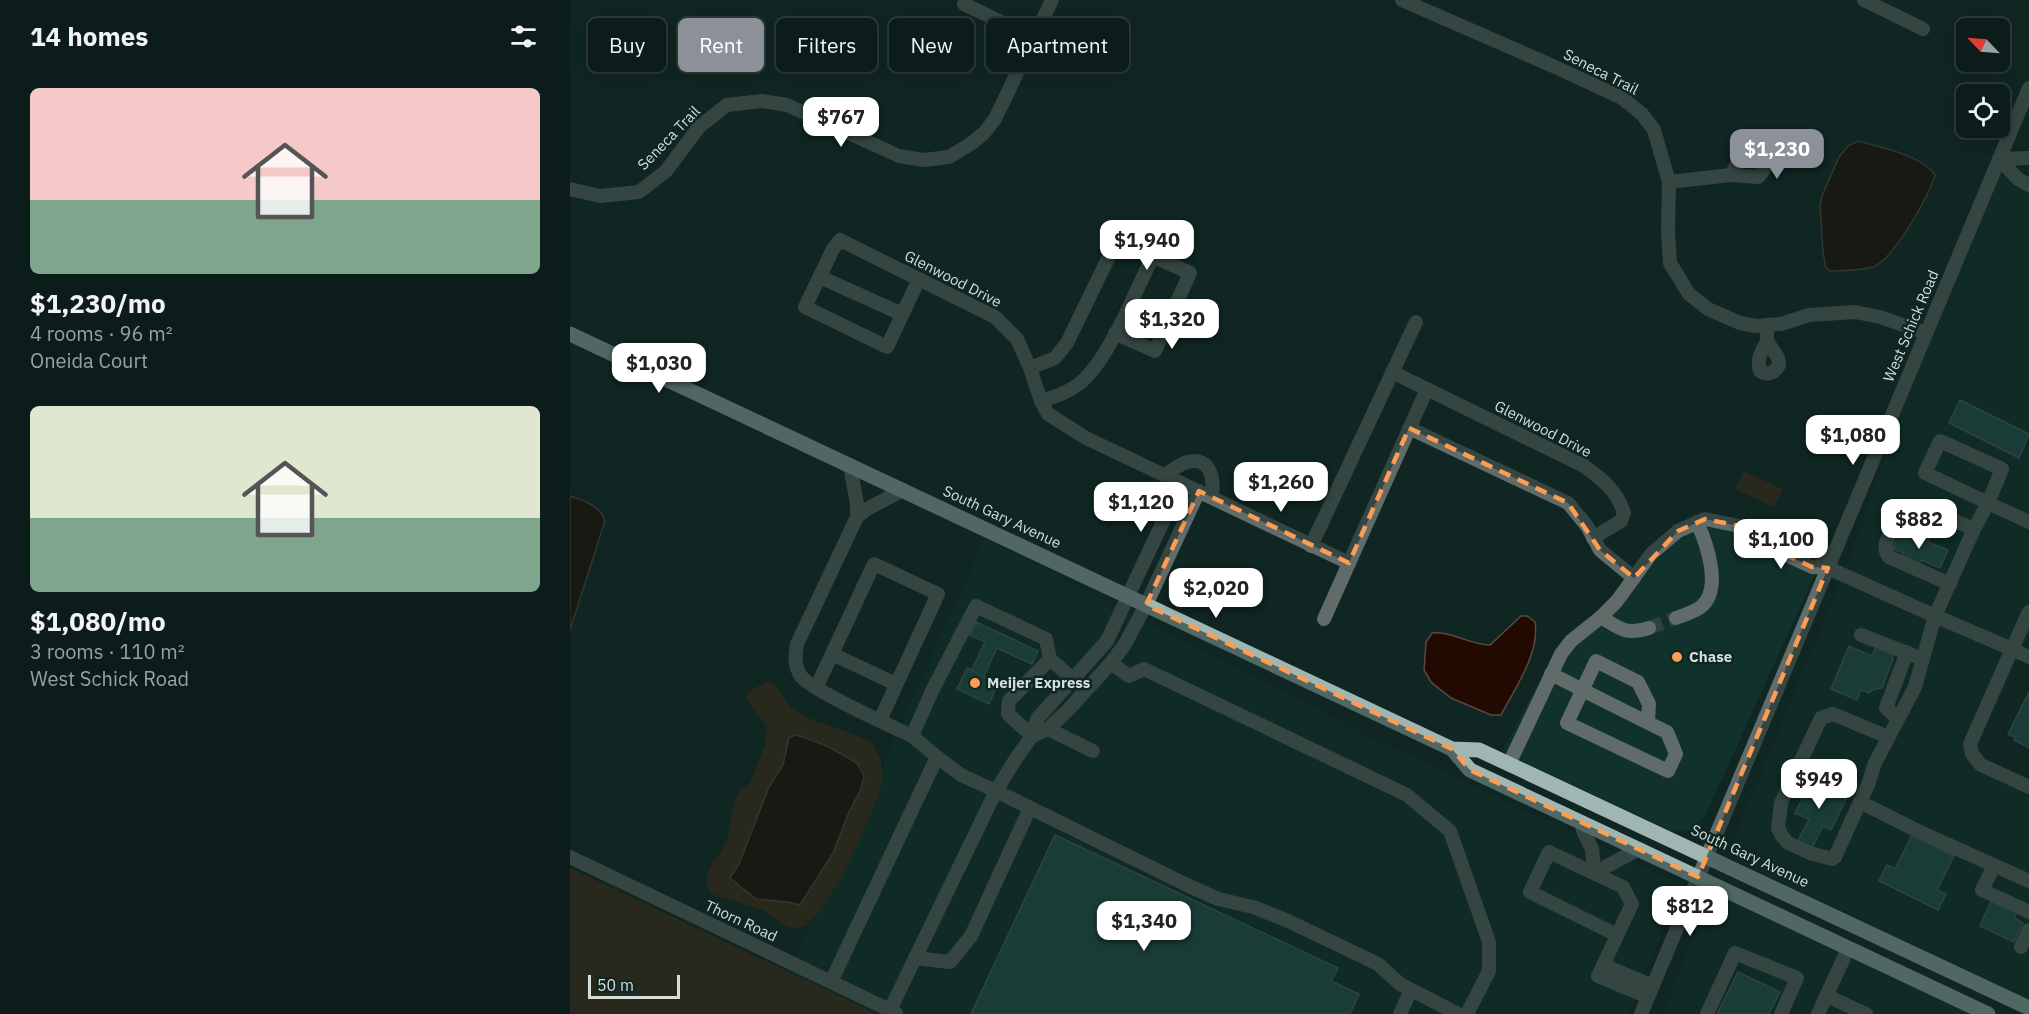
<!DOCTYPE html>
<meta charset="utf-8">
<style>
:root{--surface:#0c1c1a;--page:#152523;--text:#f1f3f6;--muted:#9aa1a2;--line:#2c3a39;--accent:#8c9099}
body{margin:0;font-family:"IBM Plex Sans",sans-serif;background:var(--page);color:var(--text);height:100vh;display:flex;flex-direction:column;font-size:22px;white-space:nowrap}
*{box-sizing:border-box;margin:0}
p{font-size:20px;color:var(--muted)}
.icon{flex:none;width:33px;height:33px;fill:none;stroke:currentColor;stroke-width:2;stroke-linecap:round;stroke-linejoin:round}
.map{position:relative;flex:1;overflow:hidden}
.drawer{display:flex;flex-direction:column;background:var(--surface);width:570px}
.drawer>*{flex:none}
.guide{position:absolute;left:18px;top:18px;width:570px;height:54px;display:flex;gap:12px}
.needle{width:39px;rotate:295deg}
.controls{position:absolute;left:1386px;top:18px;display:grid;gap:12px}
.controls a{display:grid;place-items:center;width:54px;height:54px;border-radius:9px;background:var(--surface);box-shadow:0 3px 15px #0003,0 0 0 2px var(--line);font-size:30px}
.scale{position:absolute;left:18px;bottom:15px;width:92px;box-sizing:border-box;padding-left:6px;border:3px solid #d2dfdd;border-top:0;font-size:16px;line-height:21px;white-space:nowrap;color:#d2dfdd;-webkit-text-stroke:4px #102622;paint-order:stroke}
.price{position:absolute;translate:-50% -51px;padding:0 14px;border-radius:12px;background:#fff;color:#222;font-size:20px;line-height:39px;filter:drop-shadow(0 2px 3px #0008)}
.price::after{content:'';position:absolute;left:50%;top:36px;width:18px;height:14px;margin-left:-9px;background:inherit;clip-path:polygon(0 0,100% 0,50% 100%)}
.price.current{background:var(--accent);color:#fff}
ul{padding:0;list-style:none}
li{display:grid;align-content:center;gap:12px;height:318px;padding:0 30px}
li span{display:grid;place-items:center;height:186px;border-radius:9px;color:#555}
li>.icon{margin-inline-start:auto}
span .icon{width:108px;height:108px;fill:#fffc;stroke-width:1}
li b{font-size:26px}
h2{display:flex;justify-content:space-between;align-items:center;height:72px;padding:0 30px;font-size:26px}
.tag{padding:0 21px;border-radius:9px;background:var(--surface);box-shadow:0 3px 15px #0003,0 0 0 2px var(--line);font-size:21px;line-height:54px}
.tag.current{background:var(--accent);color:#fff}
main{display:flex;flex:1;min-height:0}
.map>svg:first-child{display:block}
</style>
<main>
<section class="drawer">
<h2>14 homes<svg class="icon" aria-label="filters" viewBox="0 0 24 24"><path d="M4 7h16M4 17h16"/><circle cx="9" cy="7" r="2"/><circle cx="15" cy="17" r="2"/></svg></h2>
<ul>
<li><span style="background:linear-gradient(#f6c9c9 60%,#7fa58c 0)"><svg class="icon" aria-label="home" viewBox="0 0 24 24"><path d="M3 11l9-7 9 7M6 9v11h12V9"/></svg></span><div><b>$1,230/mo</b><p>4 rooms · 96 m²</p><p>Oneida Court</p></div></li>
<li><span style="background:linear-gradient(#dfe7d0 60%,#7fa58c 0)"><svg class="icon" aria-label="home" viewBox="0 0 24 24"><path d="M3 11l9-7 9 7M6 9v11h12V9"/></svg></span><div><b>$1,080/mo</b><p>3 rooms · 110 m²</p><p>West Schick Road</p></div></li>
</ul>
</section>
<div class="map">
<svg width="1459" height="1014" viewBox="0 0 1459 1014">
<rect width="100%" height="100%" fill="#102622"/>
<g fill="#10312c">
<path d="M1429,168L1459,181V636L1405,753L1459,778V1000L1157,856L1284,548L1346,364Z"/>
<path d="M1130,513L1173,520L1253,557L1135,816L1124,829L1110,832L1098,830L932,752L990,642L1028,612L1102,527Z"/>
<path d="M415,538L802,738L1113,885L1058,1014H307L219,972Z"/>
<path d="M1155,903L1170,905L1401,1014H1093L1131,918L1144,905Z"/>
</g>
<g fill="#472b16">
<path d="M1173,471L1213,489L1204,507L1165,489Z"/>
<path d="M197,682L204,683L221,708L238,718L283,734L302,743L311,759L312,784L303,809L279,862L252,910L235,926L223,928L211,923L195,911L142,894L136,883L138,872L144,860L151,853L159,833L161,817L165,802L171,790L180,783L195,745L197,726L176,699L177,692Z"/>
<path d="M0,868L307,1014H0Z"/>
</g>
<g fill="#230a00" stroke="#584a42" stroke-width="1.5">
<path d="M1288,141C1310,147 1353,156 1365,175C1360,195 1323,260 1303,267C1290,271 1274,270 1260,271L1256,268L1253,252L1250,205L1252,196L1269,157L1278,146Z"/>
<path d="M0,496C15,501 30,506 35,521L0,630Z"/>
<path d="M951,616H957L965,622C970,653 945,688 931,715H921L881,698L861,682L854,670L856,642L862,633C882,631 900,645 920,645Z"/>
<path d="M227,735L257,746L287,763L294,776L291,789L279,812L263,853L230,905L218,902L186,899L160,878L169,864L199,787L213,765L219,737Z"/>
</g>
<g fill="#265750" stroke="#506763" stroke-width="1.5">
<path d="M1390,400L1459,434L1449,458L1379,423Z"/>
<path d="M1330,531L1341,535L1343,532L1359,539L1358,542L1378,550L1370,568L1351,560L1347,567L1331,561L1334,553L1323,549Z"/>
<path d="M406,622L468,651L462,664L427,648L413,678L401,672L415,642L400,635Z"/>
<path d="M1279,646L1302,656L1306,646L1320,652L1323,659L1312,688L1301,690L1300,693L1291,690L1287,700L1261,689Z"/>
<path d="M397,668L428,683L419,704L387,689Z"/>
<path d="M1459,692V748L1444,740L1445,737L1438,734Z"/>
<path d="M1243,777L1278,795L1261,830L1253,826L1242,848L1228,841L1239,819L1225,813Z"/>
<path d="M485,835L768,968L761,981L789,994L780,1014H401Z"/>
<path d="M1342,835L1384,856L1367,890L1376,894L1368,910L1309,881L1317,865L1325,869Z"/>
<path d="M1422,899L1447,911L1444,918L1453,923L1444,942L1410,926Z"/>
<path d="M1168,972L1210,992L1199,1014H1147Z"/>
</g>
<g fill="none" stroke-linecap="round" stroke-linejoin="round">
<path stroke="#2d423e" stroke-width="14" stroke-dasharray="14 7" stroke-linecap="butt" d="M1079,628L1106,618"/>
<g stroke="#616b69" stroke-width="14">
<path d="M832,0L983,66L1052,98L1072,114L1084,130L1099,182L1098,232L1100,263L1119,294L1138,309L1170,323L1186,326L1211,324L1239,315L1285,312L1310,317L1356,333"/>
<path d="M1294,0L1353,29"/>
<path d="M394,4L464,38"/>
<path d="M1429,159L1448,179L1459,185"/>
<path d="M1429,159L1459,158"/>
<path d="M1099,182L1161,175L1188,177C1205,160 1194,141 1174,151L1161,175"/>
<path d="M0,189L30,196L69,192L96,171L129,127L157,105L192,101L217,105L329,156L354,160L379,157L402,143L414,133L425,119L482,0"/>
<path d="M250,277L332,314"/>
<path d="M349,279L317,347L235,307L263,249L270,240L425,317L447,339L460,368L471,401L478,414L516,438L779,563"/>
<path d="M1197,325V341L1208,358L1209,365C1205,373 1198,376 1190,371C1186,359 1192,351 1197,341"/>
<path d="M460,368L485,358L497,343L547,240L620,273L585,351L545,333"/>
<path d="M822,372L1014,466C1033,480 1047,491 1054,513L1051,521L1023,538"/>
<path d="M471,401C484,397 497,393 509,384C539,360 565,292 583,256"/>
<path d="M839,428L998,503L1017,526L1030,550L1064,578"/>
<path d="M1370,441L1432,469L1418,503L1355,473Z"/>
<path d="M280,465L287,504V517L227,644C225,656 224,666 231,676C239,689 323,727 342,736"/>
<path d="M596,475C624,450 647,459 642,497"/>
<path d="M611,483L537,641L467,719L462,736L445,760L426,791L617,885L648,899L683,907L716,920L808,964L830,984L888,1014"/>
<path d="M287,517L297,509L333,490"/>
<path d="M1459,522L1418,503L1404,529L1365,616L1442,649L1459,612"/>
<path d="M1186,534L1200,529L1248,550L1258,568"/>
<path d="M741,546L846,322"/>
<path d="M1380,584L1319,557C1305,539 1337,516 1351,507L1404,529"/>
<path d="M1031,617C1051,629 1055,635 1079,628"/>
<path d="M1106,618C1114,615 1125,612 1132,606C1152,588 1137,544 1127,522"/>
<path d="M754,619L857,389"/>
<path d="M1291,635L1345,656"/>
<path d="M262,654L326,684"/>
<path d="M1459,657L1442,649L1400,744L1402,754L1411,765L1459,787"/>
<path d="M541,663L559,676L574,669L837,795L880,831L919,942V971L897,1014"/>
<path d="M981,674C1019,693 1058,713 1097,732L1106,754L1098,771L997,723L1026,661L1068,682L1079,704L1078,723"/>
<path d="M246,688L304,564L368,594L310,720"/>
<path d="M1328,718L1316,708L1337,652"/>
<path d="M478,729L523,751"/>
<path d="M462,736L478,729L498,710L541,663L555,644L576,605L629,491"/>
<path d="M462,736L438,714L439,701L480,659"/>
<path d="M939,764L991,654L1001,641L1031,617L1047,601L1081,554L1108,531L1135,519L1169,526L1186,534L1193,544L1242,567L1258,568L1365,616L1345,687L1305,763L1298,785L1290,802L1352,833L1459,881"/>
<path d="M1290,802L1265,857L1262,859L1240,853L1218,843L1212,836L1208,828L1211,803L1251,718L1263,714L1318,737"/>
<path d="M1012,823L1013,831L1022,849L1024,873L1069,849"/>
<path d="M0,857L326,1013"/>
<path d="M1424,866L1412,890L1459,912"/>
<path d="M1047,935L960,892L979,852L1053,887L1062,904L1028,976L1078,997"/>
<path d="M1451,947L1459,930"/>
<path d="M345,958L380,962L401,936L460,808"/>
<path d="M1033,965L1083,986"/>
<path d="M261,982L367,757"/>
<path d="M1257,996L1296,1014"/>
<path d="M320,1010L426,791L391,775L367,757L342,736L363,689L406,606L476,639L480,659L503,679"/>
<path d="M830,1014L841,990"/>
<path d="M1071,1014L1459,88"/>
<path d="M1137,1014L1165,953L1227,978L1211,1014"/>
<path d="M1248,1014L1278,949"/>
</g>
<g stroke="#a0b6b2" stroke-width="15">
<path d="M0,334L882,749L909,750L1459,1008"/>
<path d="M882,749L900,770L1418,1014"/>
</g>
</g>
<path d="M0 0H1459V1014H0ZM839,428L998,503L1030,550L1064,578L1108,531L1135,519L1169,526L1186,534L1193,544L1242,567L1258,568L1128,877L900,770L882,749L576,605L629,491L779,563Z" fill="#102622" fill-opacity=".55" fill-rule="evenodd"/>
<path fill="none" stroke="#fc9d53" stroke-width="4.5" stroke-dasharray="12 8" stroke-linejoin="round" d="M839,428L998,503L1030,550L1064,578L1108,531L1135,519L1169,526L1186,534L1193,544L1242,567L1258,568L1128,877L900,770L882,749L576,605L629,491L779,563Z"/>
<g fill="#fc9d53" stroke="#102622" stroke-width="2">
<circle cx="1107" cy="657" r="6"/>
<circle cx="405" cy="683" r="6"/>
</g>
<g text-anchor="middle" stroke-width="5" stroke-linejoin="round" paint-order="stroke">
<g font-size="15" fill="#d2dfdd" stroke="#102622">
<text transform="translate(1031 72) rotate(27)" y="5">Seneca Trail</text>
<text transform="translate(99 138) rotate(-46)" y="5">Seneca Trail</text>
<text transform="translate(383 279) rotate(27)" y="5">Glenwood Drive</text>
<text transform="translate(1341 326) rotate(-67)" y="5">West Schick Road</text>
<text transform="translate(973 429) rotate(27)" y="5">Glenwood Drive</text>
<text transform="translate(432 517) rotate(25)" y="5">South Gary Avenue</text>
<text transform="translate(1180 856) rotate(25)" y="5">South Gary Avenue</text>
<text transform="translate(171 921) rotate(25)" y="5">Thorn Road</text>
</g>
<g font-size="15" font-weight="bold" fill="#d2dfdd" stroke="#102622" text-anchor="start">
<text x="1119" y="662">Chase</text>
<text x="417" y="688">Meijer Express</text>
</g>
</g>
</svg>
<div class="controls">
<a><svg class="needle" viewBox="-14 -14 28 28"><path d="M0-13l5 13h-10z" fill="#e53935"/><path d="M0 13l5-13h-10z" fill="#9aa1a2"/></svg></a>
<a><svg class="icon" aria-label="locate" viewBox="0 0 24 24"><circle cx="12" cy="12" r="6"/><path d="M12 2v4M12 18v4M2 12h4M18 12h4"/></svg></a>
</div>
<div class="scale">50 m</div>
<b class="price" style="left:271px;top:148px">$767</b>
<b class="price current" style="left:1207px;top:180px">$1,230</b>
<b class="price" style="left:577px;top:271px">$1,940</b>
<b class="price" style="left:602px;top:350px">$1,320</b>
<b class="price" style="left:89px;top:394px">$1,030</b>
<b class="price" style="left:1283px;top:466px">$1,080</b>
<b class="price" style="left:711px;top:513px">$1,260</b>
<b class="price" style="left:571px;top:533px">$1,120</b>
<b class="price" style="left:1349px;top:550px">$882</b>
<b class="price" style="left:1211px;top:570px">$1,100</b>
<b class="price" style="left:646px;top:619px">$2,020</b>
<b class="price" style="left:1249px;top:810px">$949</b>
<b class="price" style="left:1120px;top:937px">$812</b>
<b class="price" style="left:574px;top:952px">$1,340</b>
<div class="guide">
<a class="tag">Buy</a>
<a class="tag current">Rent</a>
<a class="tag">Filters</a>
<a class="tag">New</a>
<a class="tag">Apartment</a>
</div>
</div>
</main>
